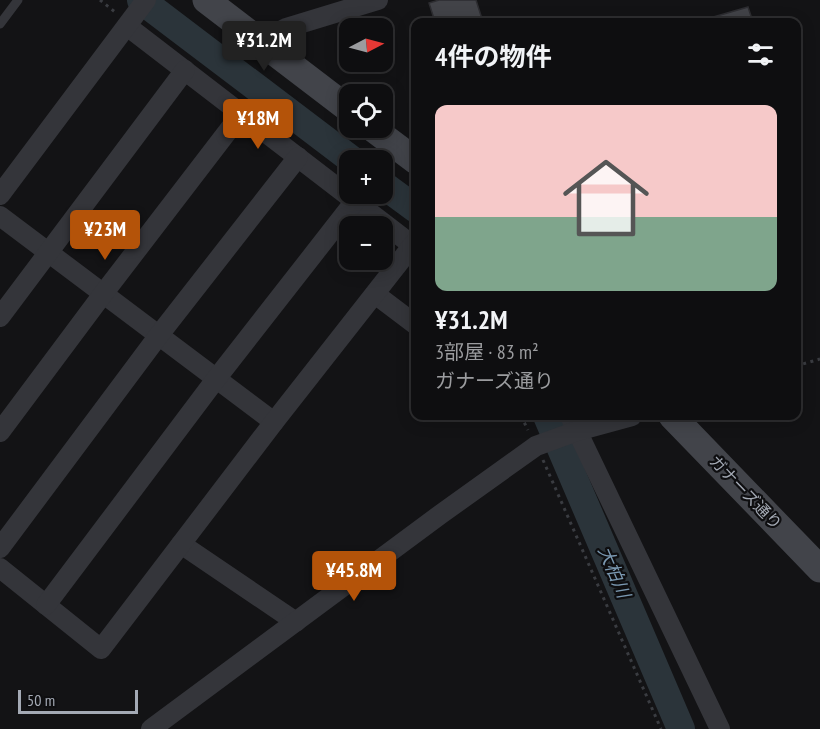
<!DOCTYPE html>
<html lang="ja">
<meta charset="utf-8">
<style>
:root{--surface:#0e0e10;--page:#1c1c1e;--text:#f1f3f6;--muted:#9b9c9f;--line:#2e2e30;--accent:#b45309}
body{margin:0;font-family:"PT Sans Narrow","Noto Sans JP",sans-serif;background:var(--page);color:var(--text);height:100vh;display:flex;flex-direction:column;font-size:22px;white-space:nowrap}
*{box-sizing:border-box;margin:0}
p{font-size:20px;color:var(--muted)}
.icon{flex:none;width:33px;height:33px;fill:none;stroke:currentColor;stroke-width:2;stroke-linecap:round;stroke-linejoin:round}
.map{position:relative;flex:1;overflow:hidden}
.sheet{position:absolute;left:411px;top:18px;width:390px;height:402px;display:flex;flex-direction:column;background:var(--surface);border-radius:12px;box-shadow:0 3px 15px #0003,0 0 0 2px var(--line)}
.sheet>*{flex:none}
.needle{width:39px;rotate:84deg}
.buttons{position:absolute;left:339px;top:18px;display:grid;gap:12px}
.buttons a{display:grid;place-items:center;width:54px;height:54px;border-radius:12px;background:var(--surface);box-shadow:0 3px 15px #0003,0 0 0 2px var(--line);font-size:30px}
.scale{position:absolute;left:18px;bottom:15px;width:120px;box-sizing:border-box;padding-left:6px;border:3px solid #a4aab5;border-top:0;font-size:16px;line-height:21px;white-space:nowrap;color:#a4aab5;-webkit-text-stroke:4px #0e0e10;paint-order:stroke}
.price{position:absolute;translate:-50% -51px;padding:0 14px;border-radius:6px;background:var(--accent);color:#fff;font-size:20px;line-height:39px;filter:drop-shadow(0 2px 3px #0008)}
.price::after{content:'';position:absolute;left:50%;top:36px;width:18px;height:14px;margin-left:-9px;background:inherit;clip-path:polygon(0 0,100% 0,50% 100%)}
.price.selected{background:#222;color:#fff}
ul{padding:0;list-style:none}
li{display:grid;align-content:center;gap:12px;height:318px;padding:0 24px}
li+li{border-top:2px solid var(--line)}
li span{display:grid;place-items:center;height:186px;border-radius:12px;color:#555}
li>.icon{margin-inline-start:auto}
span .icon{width:108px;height:108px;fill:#fffc;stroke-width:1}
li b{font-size:26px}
h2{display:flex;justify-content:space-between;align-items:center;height:72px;padding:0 24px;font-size:26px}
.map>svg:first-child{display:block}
</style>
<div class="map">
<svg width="820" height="729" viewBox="0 0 820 729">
<rect width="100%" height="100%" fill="#131315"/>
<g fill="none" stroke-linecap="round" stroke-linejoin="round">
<g stroke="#2b343a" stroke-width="28">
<path d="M141,0L352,160"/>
<path d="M382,184L416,209"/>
<path d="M547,416L681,729"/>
</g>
</g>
<g fill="#424348" stroke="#2d2d31" stroke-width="1.5">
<path d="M439,0H476L483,22H435L429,3Z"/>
<path d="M748,7L753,22H696Z"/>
</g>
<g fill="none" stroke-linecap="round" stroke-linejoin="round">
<g stroke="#3a3c41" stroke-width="3" stroke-dasharray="3 4.5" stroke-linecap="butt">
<path d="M100,0L115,12"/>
<path d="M796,366L820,359"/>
<path d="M521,416L528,430"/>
<path d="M543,460L661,729"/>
</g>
<path stroke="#34353a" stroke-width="9" d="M0,24L18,0"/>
<g stroke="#34353a" stroke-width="20">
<path d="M127,26L416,248"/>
<path d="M261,41L286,28L378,0"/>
<path d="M0,195L146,0"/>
<path d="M0,216L274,422"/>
<path d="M375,294L416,325"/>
<path d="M0,317L185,70"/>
<path d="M570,416L720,729"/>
<path d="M0,432L103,294L241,114"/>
<path d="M181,544L296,622"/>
<path d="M0,548L159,335L298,157"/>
<path d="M0,568L101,649L274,422L416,241"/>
<path d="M46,605L216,379L355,201"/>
<path d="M151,729L441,514L536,446L577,431L632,416"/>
</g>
<g stroke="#42444a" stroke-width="27">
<path d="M206,0L350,110"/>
<path d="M372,128L416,161"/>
<path d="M672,416L820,569"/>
</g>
</g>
<g text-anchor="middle" stroke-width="4.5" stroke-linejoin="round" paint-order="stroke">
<g font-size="16" fill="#a4aab5" stroke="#0e0e10">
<text transform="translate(746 492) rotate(46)" y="6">ガナーズ通り</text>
</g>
<g font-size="18" font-style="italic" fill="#7a98b1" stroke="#0e0e10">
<text transform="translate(614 572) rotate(67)" y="6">大柏川</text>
</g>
</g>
</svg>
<div class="buttons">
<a><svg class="needle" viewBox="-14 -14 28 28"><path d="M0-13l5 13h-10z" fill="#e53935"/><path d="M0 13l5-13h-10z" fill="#9b9c9f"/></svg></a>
<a><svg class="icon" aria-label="locate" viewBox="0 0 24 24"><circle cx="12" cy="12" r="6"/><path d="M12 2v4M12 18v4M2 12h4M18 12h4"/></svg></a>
<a>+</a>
<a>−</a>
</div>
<div class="scale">50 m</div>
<b class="price selected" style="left:264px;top:72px">¥31.2M</b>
<b class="price" style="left:258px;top:150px">¥18M</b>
<b class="price" style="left:105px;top:261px">¥23M</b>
<b class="price" style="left:354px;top:602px">¥45.8M</b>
<section class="sheet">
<h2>4件の物件<svg class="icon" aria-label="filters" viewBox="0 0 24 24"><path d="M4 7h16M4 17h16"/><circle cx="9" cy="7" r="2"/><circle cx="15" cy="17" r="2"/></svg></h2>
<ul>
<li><span style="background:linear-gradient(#f6c9c9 60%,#7fa58c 0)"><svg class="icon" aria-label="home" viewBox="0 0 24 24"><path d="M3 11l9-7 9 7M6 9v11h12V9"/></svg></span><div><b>¥31.2M</b><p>3部屋 · 83 m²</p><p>ガナーズ通り</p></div></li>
</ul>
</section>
</div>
